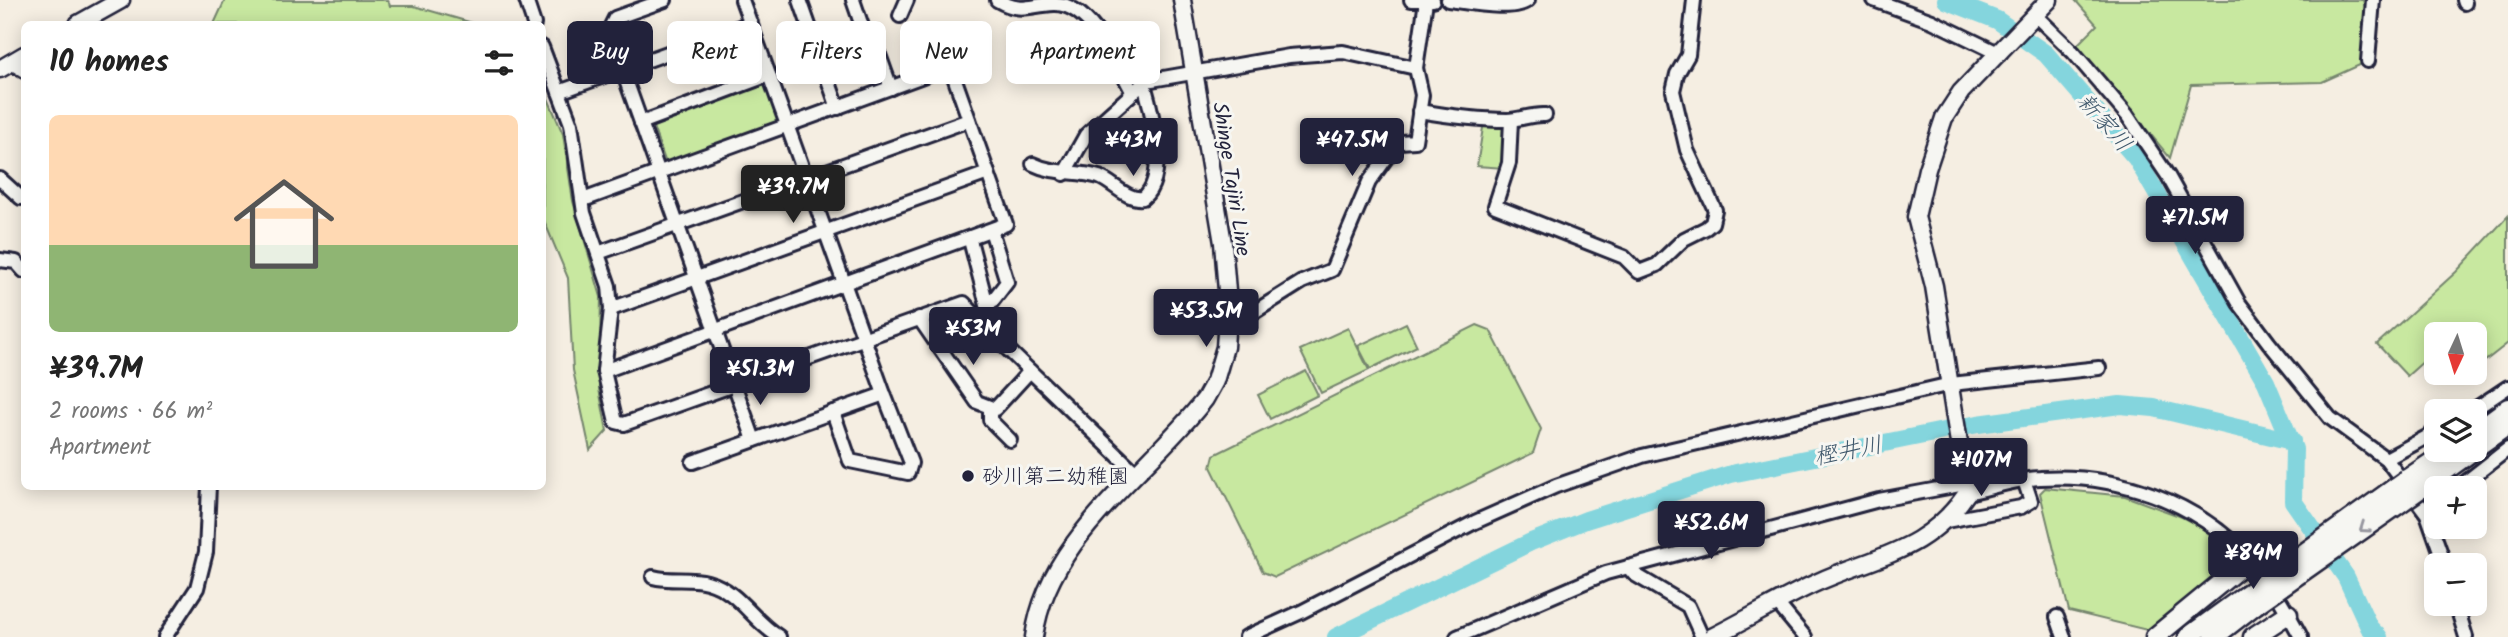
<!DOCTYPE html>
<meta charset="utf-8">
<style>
:root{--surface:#fff;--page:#f6f6f6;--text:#222;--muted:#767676;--line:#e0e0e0;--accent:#22223b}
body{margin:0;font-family:Kalam,"Klee One",sans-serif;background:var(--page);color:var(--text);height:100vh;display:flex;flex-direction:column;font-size:26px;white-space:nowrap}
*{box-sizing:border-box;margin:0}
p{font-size:23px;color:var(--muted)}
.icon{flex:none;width:38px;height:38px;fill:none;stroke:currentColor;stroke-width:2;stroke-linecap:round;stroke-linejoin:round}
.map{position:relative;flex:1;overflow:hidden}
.side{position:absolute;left:21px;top:21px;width:525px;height:469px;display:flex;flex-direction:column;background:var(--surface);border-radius:10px;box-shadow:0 4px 18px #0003}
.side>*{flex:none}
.banner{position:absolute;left:567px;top:21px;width:665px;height:63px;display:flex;gap:14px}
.needle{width:46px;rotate:184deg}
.tools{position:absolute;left:2424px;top:322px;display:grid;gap:14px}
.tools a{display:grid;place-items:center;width:63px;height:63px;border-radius:10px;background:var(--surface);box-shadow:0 4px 18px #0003;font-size:35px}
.price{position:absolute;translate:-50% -60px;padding:0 16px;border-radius:7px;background:var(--accent);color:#fff;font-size:23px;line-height:46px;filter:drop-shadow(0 2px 4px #0008)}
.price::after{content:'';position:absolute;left:50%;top:42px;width:21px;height:16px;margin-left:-10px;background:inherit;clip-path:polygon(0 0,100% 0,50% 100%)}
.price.current{background:#222;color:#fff}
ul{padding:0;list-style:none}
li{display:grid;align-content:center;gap:14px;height:371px;padding:0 28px}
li+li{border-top:2px solid var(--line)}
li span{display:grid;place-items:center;height:217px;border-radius:10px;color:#555}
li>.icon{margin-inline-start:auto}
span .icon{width:126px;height:126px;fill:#fffc;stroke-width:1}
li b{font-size:30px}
h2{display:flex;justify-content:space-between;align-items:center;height:84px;padding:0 28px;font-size:30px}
.tag{padding:0 24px;border-radius:10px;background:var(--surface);box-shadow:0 4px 18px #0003;font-size:24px;line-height:63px}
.tag.current{background:var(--accent);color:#fff}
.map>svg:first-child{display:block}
</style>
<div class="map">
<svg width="2508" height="637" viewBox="0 0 2508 637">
<rect width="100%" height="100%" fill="#f5eee2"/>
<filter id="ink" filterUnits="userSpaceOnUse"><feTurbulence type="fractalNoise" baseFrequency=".0143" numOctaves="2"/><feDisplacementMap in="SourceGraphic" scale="14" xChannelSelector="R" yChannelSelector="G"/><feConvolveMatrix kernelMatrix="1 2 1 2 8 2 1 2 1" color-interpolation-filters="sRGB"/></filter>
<g filter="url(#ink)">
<g fill="#c8e8a0" stroke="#75856e" stroke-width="2">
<path d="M225,0H388L390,6H414L476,24H214Z"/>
<path d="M2075,0H2363L2368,17L2362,64L2322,82L2191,85L2170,158L2077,45L2097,25Z"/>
<path d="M766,79L783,124L667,166L652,124Z"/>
<path d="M542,84L563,134L573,201L601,297L599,389L607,431L590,450L573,370L568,278L543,218Z"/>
<path d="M1484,121L1509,124L1504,168L1477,166Z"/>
<path d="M2508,216V343L2475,369L2474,334H2436V362L2426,359L2407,376L2377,344L2456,272Z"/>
<path d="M1406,323L1417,346L1370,369L1358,346Z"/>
<path d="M1477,325L1490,330L1541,429L1533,453L1275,577L1263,572L1211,467L1214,455Z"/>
<path d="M1348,328L1369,370L1321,393L1300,350Z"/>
<path d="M1306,371L1318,395L1270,419L1258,395Z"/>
<path d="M2045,488L2125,496L2182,517L2225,540L2240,562L2155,632L2069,611L2040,493Z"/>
</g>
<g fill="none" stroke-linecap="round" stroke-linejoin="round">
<g stroke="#84d5dd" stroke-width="18">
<path d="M1946,0L1997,20L2046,54L2136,158L2266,382L2294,449L2293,501L2346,577L2369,627L2379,637"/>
<path d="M1336,637L1531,542L1586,520L1731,474L1978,424L2120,405L2154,408L2292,441"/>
</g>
<defs>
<g id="minor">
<path d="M526,0L534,24"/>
<path d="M800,0L838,108"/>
<path d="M853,0L865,35"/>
<path d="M997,0C1021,14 1030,5 1054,4C1090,2 1118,66 1133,93"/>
<path d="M1411,0H1433"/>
<path d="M1448,0C1466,2 1515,12 1528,0"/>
<path d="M1874,0L1932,21L2000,54"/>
<path d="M2464,0L2465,3"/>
<path d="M900,16L907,0"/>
<path d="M2036,16L2074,53L2127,115L2168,176L2239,303L2269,343L2330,418L2386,459L2427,514L2445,565"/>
<path d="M542,47L571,124L584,213L609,286L611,309L604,371L616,422L624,424L964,303L998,340L1137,474"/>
<path d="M817,49L861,35L873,38L891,88"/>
<path d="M2368,61L2373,0"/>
<path d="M11,63L24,71"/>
<path d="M625,68L611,26L615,18L665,0"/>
<path d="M622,69L754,440"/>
<path d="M559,92L751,23"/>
<path d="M1419,111C1449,116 1477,120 1507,120C1520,120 1532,114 1545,115"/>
<path d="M1511,120L1509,163L1495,206L1624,257L1639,272L1657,265L1684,239L1706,228L1712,223L1715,210L1687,150L1673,91L1677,74L1688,55L1694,0"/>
<path d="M641,123L769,75"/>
<path d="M1033,164C1055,175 1077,170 1099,177C1113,182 1127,201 1143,198C1169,176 1152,112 1144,84"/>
<path d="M1064,174L1086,135L1146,81L1289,56L1343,52L1416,68"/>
<path d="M0,179L21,198"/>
<path d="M583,200L942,69L953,74L1006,224L604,371"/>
<path d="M970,240L994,332"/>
<path d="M598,253L969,120"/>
<path d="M0,260L16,262L24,271"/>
<path d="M987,308L1007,282L991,230"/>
<path d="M611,309L988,173"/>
<path d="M919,318L977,402L995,409L1030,371"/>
<path d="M1227,329L1302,282L1332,270L1369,182L1395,146L1400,142L1415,141L1422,95L1416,68L1426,1"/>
<path d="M990,409V420L1010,440"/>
<path d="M2472,411L2508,387"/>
<path d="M833,412L850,461L908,473L911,463L884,394"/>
<path d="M2386,459L2436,432"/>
<path d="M693,462L884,394L742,0"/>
<path d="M2458,488L2508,449"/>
<path d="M1967,493C1991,488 2016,479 2040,478C2117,473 2195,501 2248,557C2270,580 2286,610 2301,637"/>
<path d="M1946,521L2021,507L2031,501L2024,480"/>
<path d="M1628,567L1634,574L1688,606L1702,637"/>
<path d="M653,577C671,582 689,577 707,582C740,591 751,620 779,637"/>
<path d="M1777,603L1805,637"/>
<path d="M2456,604L2466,637"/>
<path d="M2057,617L2064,637"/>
<path d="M165,637L197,588L206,552L209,486"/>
<path d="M1246,637L1301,612L1475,522L1556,486L1642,456L1951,384L2099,368"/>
<path d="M1457,637L1606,573L1879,500L1965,484"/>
</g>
<g id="major">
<path d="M78,24L121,0"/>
<path d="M0,69L24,55"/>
<path d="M1034,637C1047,537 1147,474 1205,399L1215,381L1225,347L1228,303L1223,243L1182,0"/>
<path d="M1712,637C1748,619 1782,598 1818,582C1878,555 1927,552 1967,493L1934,286L1916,217L1927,169L1944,118L1961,92L2049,0"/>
</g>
<g id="highway">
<path d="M2474,433L2508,408"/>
<path d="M2474,449L2508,425"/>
<path d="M2407,479L2450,450"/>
<path d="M2420,489L2474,450"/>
<path d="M2155,637L2250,559"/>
<path d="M2188,637L2247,594"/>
<path d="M2214,637L2255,605"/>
<path d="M2253,637L2288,614"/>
</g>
</defs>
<use href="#minor" stroke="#22223b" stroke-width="18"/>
<use href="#major" stroke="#22223b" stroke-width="21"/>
<use href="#highway" stroke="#22223b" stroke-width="23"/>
<use href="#minor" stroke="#f6f6f2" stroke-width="12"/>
<use href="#major" stroke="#f6f6f2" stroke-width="16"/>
<use href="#highway" stroke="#f6f6f2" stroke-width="18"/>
<defs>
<g id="highway-bridge">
<path d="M2247,594L2407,479"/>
<path d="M2255,605L2420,489"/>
</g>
</defs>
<use href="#highway-bridge" stroke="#22223b" stroke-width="23" stroke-linecap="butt"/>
<use href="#highway-bridge" stroke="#f6f6f2" stroke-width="18"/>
</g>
<defs><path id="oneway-chevron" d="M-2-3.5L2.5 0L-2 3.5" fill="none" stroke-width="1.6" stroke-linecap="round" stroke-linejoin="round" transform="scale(1.75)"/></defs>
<use stroke="#9797a0" href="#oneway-chevron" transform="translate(2364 528) rotate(145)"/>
</g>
<circle fill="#22223b" stroke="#f6f6f2" stroke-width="2.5" cx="968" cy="476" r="7"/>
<g text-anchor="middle" stroke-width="6" stroke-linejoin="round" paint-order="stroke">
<g font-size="21" fill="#22223b" stroke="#f6f6f2">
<text transform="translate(1232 179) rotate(81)" y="7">Shinge Tajiri Line</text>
</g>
<g font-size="21" fill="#22223b" stroke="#f6f6f2" text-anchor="start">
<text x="982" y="483">砂川第二幼稚園</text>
</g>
<g font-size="23" font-style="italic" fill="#3f586c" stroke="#f6f6f2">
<text transform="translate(2105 122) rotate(49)" y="8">新家川</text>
<text transform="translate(1848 450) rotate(-11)" y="8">樫井川</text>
</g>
</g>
</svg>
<div class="tools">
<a><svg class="needle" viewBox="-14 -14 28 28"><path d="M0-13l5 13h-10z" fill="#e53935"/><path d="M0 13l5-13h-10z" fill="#767676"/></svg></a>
<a><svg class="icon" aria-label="layers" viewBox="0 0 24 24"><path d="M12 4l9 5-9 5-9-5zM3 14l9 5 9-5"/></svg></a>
<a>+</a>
<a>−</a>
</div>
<b class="price" style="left:1133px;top:178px">¥43M</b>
<b class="price" style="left:1352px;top:178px">¥47.5M</b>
<b class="price current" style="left:793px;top:225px">¥39.7M</b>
<b class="price" style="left:2195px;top:256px">¥71.5M</b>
<b class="price" style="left:1206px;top:349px">¥53.5M</b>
<b class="price" style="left:973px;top:367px">¥53M</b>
<b class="price" style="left:760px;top:407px">¥51.3M</b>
<b class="price" style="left:1981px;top:498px">¥107M</b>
<b class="price" style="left:1711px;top:561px">¥52.6M</b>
<b class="price" style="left:2253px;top:591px">¥84M</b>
<div class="banner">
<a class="tag current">Buy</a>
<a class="tag">Rent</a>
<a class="tag">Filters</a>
<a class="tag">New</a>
<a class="tag">Apartment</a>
</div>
<section class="side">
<h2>10 homes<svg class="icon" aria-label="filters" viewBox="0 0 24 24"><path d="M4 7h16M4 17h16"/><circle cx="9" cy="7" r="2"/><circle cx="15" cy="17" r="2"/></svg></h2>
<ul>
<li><span style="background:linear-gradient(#ffd9b3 60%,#8fb573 0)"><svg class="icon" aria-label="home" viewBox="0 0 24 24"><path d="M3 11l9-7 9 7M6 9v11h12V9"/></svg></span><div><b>¥39.7M</b><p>2 rooms · 66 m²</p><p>Apartment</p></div></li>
</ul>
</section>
</div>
